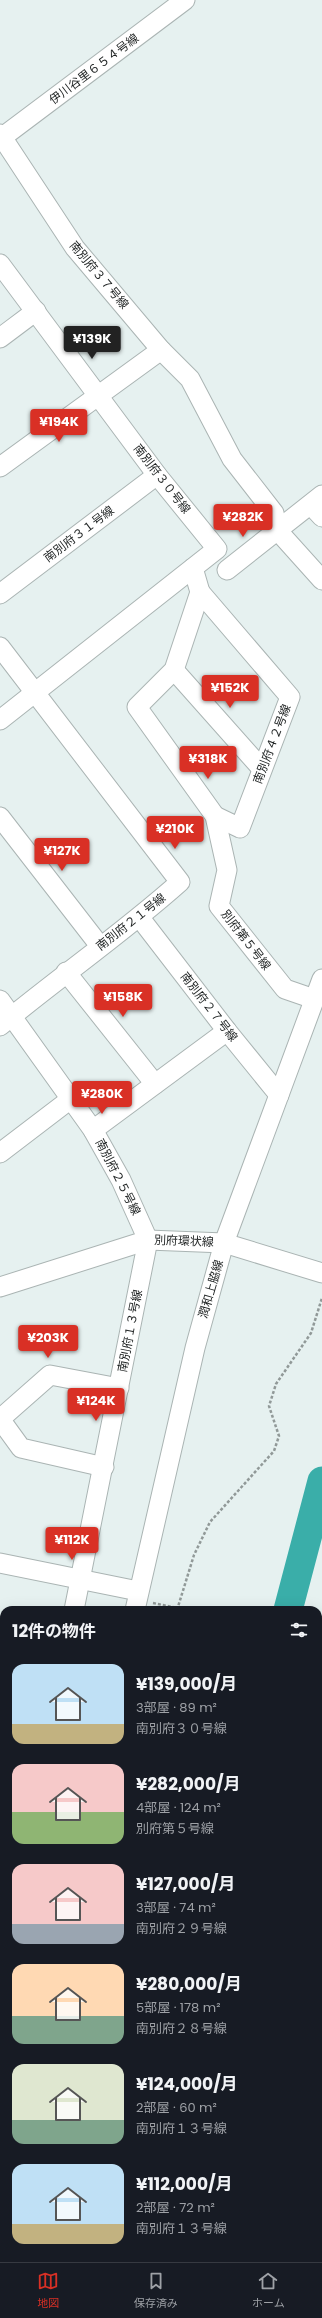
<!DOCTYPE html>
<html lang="ja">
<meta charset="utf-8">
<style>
:root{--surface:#171b24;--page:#20242c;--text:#f1f3f6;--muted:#9ea1a6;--line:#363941;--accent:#d93025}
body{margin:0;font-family:Poppins,"Noto Sans JP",sans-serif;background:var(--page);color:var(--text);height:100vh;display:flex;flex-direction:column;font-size:15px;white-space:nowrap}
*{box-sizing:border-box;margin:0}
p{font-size:13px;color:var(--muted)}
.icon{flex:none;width:22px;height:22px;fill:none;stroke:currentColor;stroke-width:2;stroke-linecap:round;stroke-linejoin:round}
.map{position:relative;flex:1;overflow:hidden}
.drawer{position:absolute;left:0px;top:1606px;width:322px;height:656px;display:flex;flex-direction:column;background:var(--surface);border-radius:12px 12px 0 0;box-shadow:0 4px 16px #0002}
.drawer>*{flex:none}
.price{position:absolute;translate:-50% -34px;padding:0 9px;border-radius:4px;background:var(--accent);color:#fff;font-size:13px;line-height:26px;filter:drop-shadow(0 1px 2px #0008)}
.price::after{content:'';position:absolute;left:50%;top:24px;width:12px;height:9px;margin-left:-6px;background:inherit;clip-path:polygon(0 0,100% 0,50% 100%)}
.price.selected{background:#222;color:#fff}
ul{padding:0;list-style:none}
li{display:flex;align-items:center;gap:12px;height:100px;padding:0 12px}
li span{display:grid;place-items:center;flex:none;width:112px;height:80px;border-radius:12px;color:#555}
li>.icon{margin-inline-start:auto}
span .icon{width:48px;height:48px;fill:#fffc;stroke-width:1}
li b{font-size:17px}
h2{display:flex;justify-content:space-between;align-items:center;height:48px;padding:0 12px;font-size:17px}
.dock{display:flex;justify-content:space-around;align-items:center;height:56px;border-top:1px solid var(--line);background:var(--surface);font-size:11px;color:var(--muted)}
.dock a{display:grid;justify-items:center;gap:2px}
.dock .selected{color:var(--accent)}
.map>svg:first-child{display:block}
</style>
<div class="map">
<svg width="322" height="2262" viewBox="0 0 322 2262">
<rect width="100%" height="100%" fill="#e6f1f0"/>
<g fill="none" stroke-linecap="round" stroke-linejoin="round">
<g stroke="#3aaea9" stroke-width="29">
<path d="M288,1610L322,1481"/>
<path d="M177,2258V2262"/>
</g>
<defs>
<g id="minor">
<path d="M0,134L75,248L161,350L190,379L232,459L274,513L278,531L322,580"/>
<path d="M0,139L185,0"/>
<path d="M0,264L157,475L217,549L0,720"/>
<path d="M0,338L36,311"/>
<path d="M0,467L161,350"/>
<path d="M311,505L322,517"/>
<path d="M193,568L200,592L174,670L137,707L215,816L227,870L219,906L285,989L314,999"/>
<path d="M227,570L322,495"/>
<path d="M200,592L290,697L240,828L215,816"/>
<path d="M0,594L157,475"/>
<path d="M0,647L180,882C123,933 59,977 0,1026"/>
<path d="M174,670L262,769"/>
<path d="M0,817L100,946"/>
<path d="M140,918L227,1031L279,1095"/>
<path d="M66,972L155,1084"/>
<path d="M0,1000L93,1130L121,1180L148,1240L74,1610"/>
<path d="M93,1130L227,1031"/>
<path d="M0,1153L72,1098"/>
<path d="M0,1287L148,1240L224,1243L322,1273"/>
<path d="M0,1419L50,1375L119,1388"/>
<path d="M0,1419L21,1448L104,1467"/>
<path d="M0,1563L138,1591"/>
<path d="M135,1610L195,1348L224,1243L322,979"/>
<path d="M0,1691L4,1692"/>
<path d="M0,2179L4,2181"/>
<path d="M0,2213L4,2205"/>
<path d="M322,2218L320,2228L322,2229"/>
<path d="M38,2258L39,2262"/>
<path d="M194,2258L204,2262"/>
</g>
<g id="major">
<path d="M318,1807L322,1791"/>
<path d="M264,2262V2258"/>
</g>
</defs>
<use href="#minor" stroke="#aab4b3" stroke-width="21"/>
<use href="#major" stroke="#a88166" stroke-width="24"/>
<g stroke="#919998" stroke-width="2.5" stroke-dasharray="3 2" stroke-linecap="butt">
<path d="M153,1603L177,1608"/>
<path d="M177,1610L194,1555L210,1522L274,1451L279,1436L269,1406L276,1384L311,1333L322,1298"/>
<path d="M310,2262L311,2258"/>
</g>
<use href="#minor" stroke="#fff" stroke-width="19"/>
<use href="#major" stroke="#f8d2b9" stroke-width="22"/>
</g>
<g text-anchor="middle" stroke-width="3" stroke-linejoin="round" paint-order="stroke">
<g font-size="12" fill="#1e2222" stroke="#fff">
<text transform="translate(94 69) rotate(-37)" y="4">伊川谷里６５４号線</text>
<text transform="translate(99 275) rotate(50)" y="4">南別府３７号線</text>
<text transform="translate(162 479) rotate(52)" y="4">南別府３０号線</text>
<text transform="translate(79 534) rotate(-37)" y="4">南別府３１号線</text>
<text transform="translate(272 744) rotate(-69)" y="4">南別府４２号線</text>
<text transform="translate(131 922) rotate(-38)" y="4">南別府２１号線</text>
<text transform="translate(246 940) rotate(52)" y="4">別府第５号線</text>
<text transform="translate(209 1007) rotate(52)" y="4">南別府２７号線</text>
<text transform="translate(118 1177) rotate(63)" y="4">南別府２５号線</text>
<text transform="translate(184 1241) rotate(2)" y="4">別府環状線</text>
<text transform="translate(211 1289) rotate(-74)" y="4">潤和上脇線</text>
<text transform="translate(130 1331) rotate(-79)" y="4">南別府１３号線</text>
</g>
</g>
</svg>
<b class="price selected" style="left:92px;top:360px">¥139K</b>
<b class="price" style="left:59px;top:443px">¥194K</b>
<b class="price" style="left:243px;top:538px">¥282K</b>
<b class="price" style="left:230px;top:709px">¥152K</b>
<b class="price" style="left:208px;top:780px">¥318K</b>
<b class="price" style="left:175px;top:850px">¥210K</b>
<b class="price" style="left:62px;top:872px">¥127K</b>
<b class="price" style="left:123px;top:1018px">¥158K</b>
<b class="price" style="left:102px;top:1115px">¥280K</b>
<b class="price" style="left:48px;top:1359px">¥203K</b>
<b class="price" style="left:96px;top:1422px">¥124K</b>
<b class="price" style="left:72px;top:1561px">¥112K</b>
<section class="drawer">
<h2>12件の物件<svg class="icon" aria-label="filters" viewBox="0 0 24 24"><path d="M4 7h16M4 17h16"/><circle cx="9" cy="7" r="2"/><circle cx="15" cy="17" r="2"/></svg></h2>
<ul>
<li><span style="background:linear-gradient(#bfe0f5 75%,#c2b280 0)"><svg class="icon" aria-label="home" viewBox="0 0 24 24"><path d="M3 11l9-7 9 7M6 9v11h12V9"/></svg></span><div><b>¥139,000/月</b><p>3部屋 · 89 m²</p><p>南別府３０号線</p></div></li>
<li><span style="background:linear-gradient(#f6c9c9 60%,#8fb573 0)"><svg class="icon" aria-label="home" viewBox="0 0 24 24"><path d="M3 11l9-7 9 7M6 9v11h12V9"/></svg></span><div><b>¥282,000/月</b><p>4部屋 · 124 m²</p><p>別府第５号線</p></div></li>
<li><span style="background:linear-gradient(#f6c9c9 75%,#9aa5b1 0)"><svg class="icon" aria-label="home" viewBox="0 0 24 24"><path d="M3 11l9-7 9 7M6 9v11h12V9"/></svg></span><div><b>¥127,000/月</b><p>3部屋 · 74 m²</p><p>南別府２９号線</p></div></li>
<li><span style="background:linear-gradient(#ffd9b3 65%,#7fa58c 0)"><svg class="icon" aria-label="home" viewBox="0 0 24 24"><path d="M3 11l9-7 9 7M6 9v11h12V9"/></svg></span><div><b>¥280,000/月</b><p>5部屋 · 178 m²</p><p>南別府２８号線</p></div></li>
<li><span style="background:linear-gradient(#dfe7d0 70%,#7fa58c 0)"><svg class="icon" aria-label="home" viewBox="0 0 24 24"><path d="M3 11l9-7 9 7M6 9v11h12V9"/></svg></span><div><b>¥124,000/月</b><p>2部屋 · 60 m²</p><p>南別府１３号線</p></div></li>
<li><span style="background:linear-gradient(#bfe0f5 75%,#c2b280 0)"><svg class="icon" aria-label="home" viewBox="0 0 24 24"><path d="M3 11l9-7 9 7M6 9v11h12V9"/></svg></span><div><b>¥112,000/月</b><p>2部屋 · 72 m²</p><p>南別府１３号線</p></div></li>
</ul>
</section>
</div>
<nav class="dock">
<a class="selected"><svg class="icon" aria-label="map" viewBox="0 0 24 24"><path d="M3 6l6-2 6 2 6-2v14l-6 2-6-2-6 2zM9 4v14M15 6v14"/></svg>地図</a>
<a><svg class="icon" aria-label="saved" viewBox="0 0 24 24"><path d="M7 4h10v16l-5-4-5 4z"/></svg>保存済み</a>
<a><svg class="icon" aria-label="home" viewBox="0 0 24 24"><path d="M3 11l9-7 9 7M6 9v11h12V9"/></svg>ホーム</a>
</nav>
